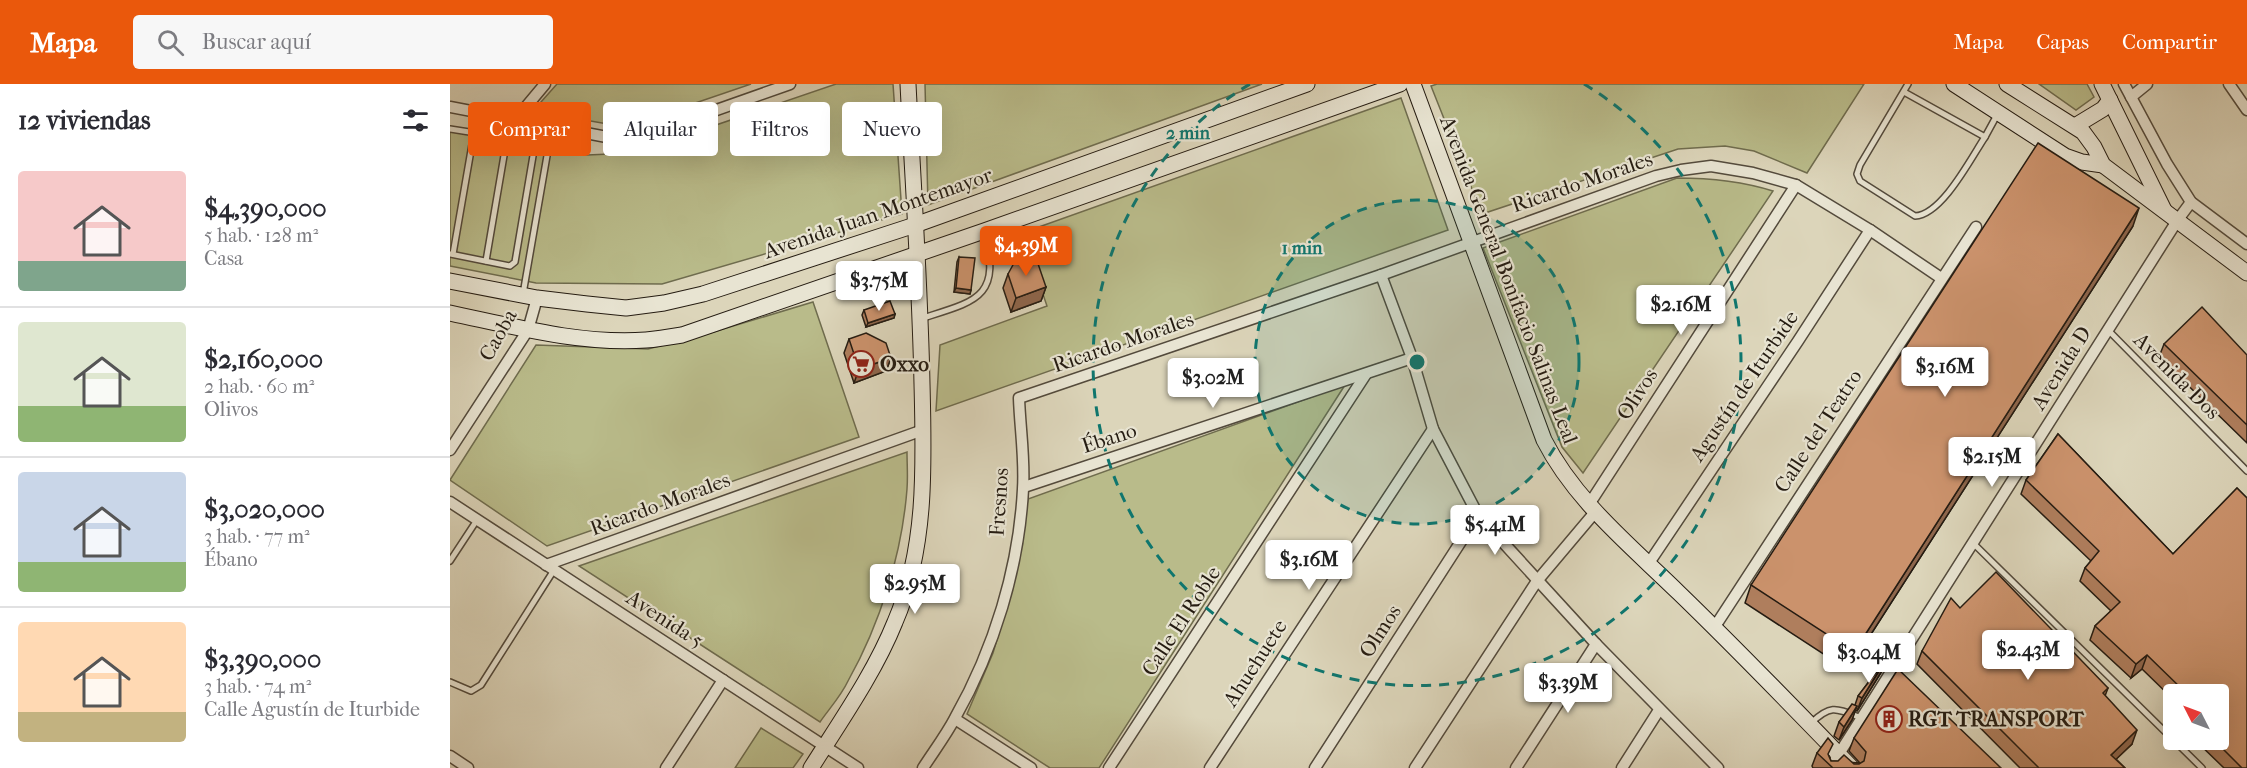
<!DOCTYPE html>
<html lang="es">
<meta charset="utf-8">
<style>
:root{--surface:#fff;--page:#f7f7f7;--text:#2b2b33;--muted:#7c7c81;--line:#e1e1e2;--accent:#ea580c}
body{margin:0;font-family:"IM FELL French Canon",serif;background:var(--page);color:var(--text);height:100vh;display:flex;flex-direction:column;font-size:22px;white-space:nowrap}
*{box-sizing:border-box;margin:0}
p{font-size:20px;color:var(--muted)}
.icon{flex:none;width:33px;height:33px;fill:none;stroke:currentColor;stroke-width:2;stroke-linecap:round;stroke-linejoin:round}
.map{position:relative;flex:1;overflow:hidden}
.sheet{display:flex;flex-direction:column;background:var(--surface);width:450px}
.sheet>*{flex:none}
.banner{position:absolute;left:18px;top:18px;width:570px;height:54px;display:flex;gap:12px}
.needle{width:39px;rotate:312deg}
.buttons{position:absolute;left:1713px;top:600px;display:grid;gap:12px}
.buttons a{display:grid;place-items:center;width:66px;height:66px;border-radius:6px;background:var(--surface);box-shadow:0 6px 24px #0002;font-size:30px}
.price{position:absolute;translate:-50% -51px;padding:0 14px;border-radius:6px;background:#fff;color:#222;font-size:20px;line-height:39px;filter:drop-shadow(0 2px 3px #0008)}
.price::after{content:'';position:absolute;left:50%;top:36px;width:18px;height:14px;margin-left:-9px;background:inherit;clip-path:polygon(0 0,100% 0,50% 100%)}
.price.current{background:var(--accent);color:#fff}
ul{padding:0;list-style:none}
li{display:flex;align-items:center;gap:18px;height:150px;padding:0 18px}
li+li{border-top:2px solid var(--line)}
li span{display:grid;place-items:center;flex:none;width:168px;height:120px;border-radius:6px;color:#555}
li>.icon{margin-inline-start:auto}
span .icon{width:72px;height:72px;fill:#fffc;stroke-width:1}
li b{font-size:26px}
h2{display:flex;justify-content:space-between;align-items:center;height:72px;padding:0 18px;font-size:26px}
.chip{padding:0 21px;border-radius:6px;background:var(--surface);box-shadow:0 6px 24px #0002;font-size:21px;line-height:54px}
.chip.current{background:var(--accent);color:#fff}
header{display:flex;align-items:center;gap:36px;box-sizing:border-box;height:84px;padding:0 30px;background:var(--accent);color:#fff}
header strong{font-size:28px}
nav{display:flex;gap:33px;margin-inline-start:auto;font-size:21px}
.search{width:420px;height:54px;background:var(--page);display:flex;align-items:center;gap:15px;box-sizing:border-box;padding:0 21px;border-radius:6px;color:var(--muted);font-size:22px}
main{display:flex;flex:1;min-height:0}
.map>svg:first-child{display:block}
</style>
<header>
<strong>Mapa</strong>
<div class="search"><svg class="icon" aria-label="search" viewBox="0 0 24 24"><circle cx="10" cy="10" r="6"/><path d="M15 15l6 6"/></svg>Buscar aquí</div>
<nav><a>Mapa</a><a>Capas</a><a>Compartir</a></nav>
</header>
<main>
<section class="sheet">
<h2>12 viviendas<svg class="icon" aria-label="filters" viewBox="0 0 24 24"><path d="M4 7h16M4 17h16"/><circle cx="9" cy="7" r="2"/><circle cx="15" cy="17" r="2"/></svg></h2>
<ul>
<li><span style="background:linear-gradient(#f6c9c9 75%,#7fa58c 0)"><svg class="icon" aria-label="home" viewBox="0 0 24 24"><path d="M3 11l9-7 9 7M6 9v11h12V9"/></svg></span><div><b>$4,390,000</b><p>5 hab. · 128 m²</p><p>Casa</p></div></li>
<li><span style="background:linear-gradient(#dfe7d0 70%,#8fb573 0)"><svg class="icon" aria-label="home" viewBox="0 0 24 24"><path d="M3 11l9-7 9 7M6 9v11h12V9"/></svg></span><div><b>$2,160,000</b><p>2 hab. · 60 m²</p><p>Olivos</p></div></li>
<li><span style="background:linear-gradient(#c9d6e8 75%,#8fb573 0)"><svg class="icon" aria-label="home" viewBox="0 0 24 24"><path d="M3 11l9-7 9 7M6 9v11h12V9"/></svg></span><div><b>$3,020,000</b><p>3 hab. · 77 m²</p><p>Ébano</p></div></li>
<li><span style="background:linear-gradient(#ffd9b3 75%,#c2b280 0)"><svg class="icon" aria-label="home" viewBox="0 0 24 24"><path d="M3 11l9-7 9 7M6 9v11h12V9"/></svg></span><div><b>$3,390,000</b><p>3 hab. · 74 m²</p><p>Calle Agustín de Iturbide</p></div></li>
</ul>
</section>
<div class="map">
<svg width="1797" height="684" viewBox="0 0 1797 684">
<rect width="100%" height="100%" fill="#dcd5ba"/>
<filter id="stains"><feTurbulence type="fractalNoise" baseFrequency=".00333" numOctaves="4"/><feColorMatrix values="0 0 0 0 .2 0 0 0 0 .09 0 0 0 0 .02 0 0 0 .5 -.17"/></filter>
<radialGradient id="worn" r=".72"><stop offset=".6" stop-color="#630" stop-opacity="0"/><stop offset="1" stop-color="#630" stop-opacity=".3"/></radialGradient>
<g fill="#b9bb8a" stroke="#6f6c4e" stroke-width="1.5">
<path d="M107,0H301L175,43L83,27Z"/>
<path d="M386,0H443L452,130L212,200L86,199L0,182V45L137,71L184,69Z"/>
<path d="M475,0H812L478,121Z"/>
<path d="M987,0H1414L1357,89L1304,67L1275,62L1228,65L1032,130L981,2Z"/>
<path d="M1589,0H1637L1644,13L1626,26Z"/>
<path d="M951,14L998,146L486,327L490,261L597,222L572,149Z"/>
<path d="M1227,94C1261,94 1291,97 1323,107L1133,389L1112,363L1033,164Z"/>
<path d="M363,218L409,353L97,462L0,396L86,261L198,265L260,249Z"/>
<path d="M895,301L649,684H600L517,630L543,569L562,505L578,415Z"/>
<path d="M457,368C457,380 458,393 457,405C452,470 430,540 398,597C391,612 379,625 370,638L129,482Z"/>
<path d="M311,644L353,670L343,684H285Z"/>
</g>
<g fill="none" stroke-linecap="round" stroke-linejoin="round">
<defs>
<g id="lane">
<path d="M1454,8L1535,53C1521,74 1492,131 1465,132L1410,97L1407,90L1410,81L1458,0"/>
<path d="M0,45L83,58L84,66L65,178L60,182L0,170"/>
<path d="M1535,53L1547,31"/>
<path d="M3,170L24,49"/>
<path d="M36,177L57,54"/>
<path d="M73,210L102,43"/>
<path d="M473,234C527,217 552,213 534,148"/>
<path d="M1658,246L1797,387"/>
<path d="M1524,460L1752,684"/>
<path d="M0,477L27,436"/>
<path d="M0,598L21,607L31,601L104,486"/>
<path d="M1361,639C1381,620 1386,624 1411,634"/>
</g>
<g id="street">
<path d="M1674,0L1717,80L1741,118L1797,160"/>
<path d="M1779,0L1797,26"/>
<path d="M1681,13L1697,0"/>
<path d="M0,23L162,54L193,52L340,0"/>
<path d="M65,36L95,0"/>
<path d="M931,191L962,274L983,345L1028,431L1146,560L1268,684"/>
<path d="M0,366L78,246L87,214"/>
<path d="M574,403L962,274"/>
<path d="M0,418L408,684"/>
<path d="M1140,419L1346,101"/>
<path d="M1199,479L1348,257L1420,146"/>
<path d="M96,481L473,346"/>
<path d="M1264,544L1526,143"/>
<path d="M505,635L581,684"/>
<path d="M0,672L18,684"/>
<path d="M216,684L273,596"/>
<path d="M473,684C484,667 496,651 505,634C544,565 569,484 573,405C575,375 570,344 569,314L931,191L1206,92L1231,86L1261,82L1303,89L1346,101L1420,146L1491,194"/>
<path d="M659,684L916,290"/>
<path d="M760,684L983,345"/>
<path d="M865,684L1028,431"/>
<path d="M965,684L1087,497L1146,427"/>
<path d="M1066,684L1146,560"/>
<path d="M1172,684L1209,626"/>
<path d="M1380,684L1727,137L1741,118"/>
</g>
<g id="secondary">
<path d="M963,0L1094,356C1125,417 1181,462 1229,509C1288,566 1345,625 1402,684"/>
<path d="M1504,0L1615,72L1632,78L1653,81"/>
<path d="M1557,0L1633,48L1644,63L1653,81L1797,189"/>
<path d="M1652,0L1714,126"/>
<path d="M1625,42L1653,25L1660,16"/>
<path d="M0,197L87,214L137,220L176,224L214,219L253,210L465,141L857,0"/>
<path d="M0,229C62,242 132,261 196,256C208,255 220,253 232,251L534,147L950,0"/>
<path d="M361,684C390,638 425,588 445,538C477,464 474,380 472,300C470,200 463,100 458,0"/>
</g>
</defs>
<use href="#lane" stroke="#534a3c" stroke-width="8"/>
<use href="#street" stroke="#534a3c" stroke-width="13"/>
<use href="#secondary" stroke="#251c12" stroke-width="17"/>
<use href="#lane" stroke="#e8e4d2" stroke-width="5"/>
<use href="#street" stroke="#e8e4d2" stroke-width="10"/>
<use href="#secondary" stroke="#e8e4d2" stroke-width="15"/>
</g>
<g fill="#af7e5d" stroke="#251c12" stroke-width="1.5">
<path d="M1683,142L1398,586L1295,519L1301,501Z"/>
<path d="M509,173L521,206L520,210L504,208L507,178Z"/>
<path d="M558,190L596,203L591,217L561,228L553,204Z"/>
<path d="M414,226L445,230L444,234L416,243L412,231Z"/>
<path d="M399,255L441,274L436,287L404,299L394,269Z"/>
<path d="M1714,260L1797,271V359L1709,273Z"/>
<path d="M1608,350L1723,470L1787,404L1797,414V684H1774L1745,656H1768V610H1724V616L1692,585L1681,594L1640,556L1645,542L1661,527L1630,497L1635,484L1641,477L1571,410L1576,396Z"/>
<path d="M1510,524L1658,604L1655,612L1682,660L1666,675L1675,684H1570L1467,580L1472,567Z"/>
<path d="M1437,574L1432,587L1407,627L1405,626L1402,636L1389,656L1384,652L1389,638L1405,621L1408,612Z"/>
<path d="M1724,625V634L1721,632Z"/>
<path d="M1404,654L1551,684H1363L1362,682L1367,669L1379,672L1381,677L1410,679L1399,667Z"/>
</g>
<g fill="#8e664c" stroke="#251c12" stroke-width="1.5">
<path d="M1689,124L1683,142L1398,586L1404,568Z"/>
<path d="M596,203L591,217L561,228L566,214Z"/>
<path d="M506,204L521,206L520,210L504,208Z"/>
<path d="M445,230L444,234L416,243L418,239Z"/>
<path d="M441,274L436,287L404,299L409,285Z"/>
<path d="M1697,571L1692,585L1681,594L1686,580Z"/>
<path d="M1437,574L1432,587L1407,627L1412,614Z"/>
<path d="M1407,622L1402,636L1389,656L1394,643Z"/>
<path d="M1687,646L1682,660L1657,684L1661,671Z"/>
</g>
<g fill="#cb926c" stroke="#251c12" stroke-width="1.5">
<path d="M1588,59L1689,124L1404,568L1301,501Z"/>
<path d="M585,171L596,203L566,214L558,190L564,179Z"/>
<path d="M509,173L525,174L521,206L506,204Z"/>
<path d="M440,217L445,230L418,239L414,226Z"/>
<path d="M1752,223L1797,271V341L1714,260Z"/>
<path d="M416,249L436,259L441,274L409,285L399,255Z"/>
<path d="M1608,350L1723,470L1787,404L1797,414V684H1792L1764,656H1768V610H1733L1735,608L1697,571L1686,580L1645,542L1670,518L1635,484L1649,467L1576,396Z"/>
<path d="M1546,488L1658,604L1653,609L1687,646L1661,671L1675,684H1589L1472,567L1501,514L1510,524Z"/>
<path d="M1437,574L1412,614L1408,612Z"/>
<path d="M1448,585L1551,684H1383L1367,669L1378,654L1383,660L1378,670L1381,677H1388L1394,671L1404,680H1409L1414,677L1416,668L1404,654Z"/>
<path d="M1402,620L1407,622L1394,643L1389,638Z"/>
</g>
<circle cx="967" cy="278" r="162" fill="#0f766e" fill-opacity=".12"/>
<g fill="none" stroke="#0f766e" stroke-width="3" stroke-dasharray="10 8">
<circle cx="967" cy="278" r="162"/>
<path d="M1134 0A324 324 0 1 1 800 0"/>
</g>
<defs>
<symbol id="supermarket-ring" viewBox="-11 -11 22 22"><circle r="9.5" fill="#e8e4d2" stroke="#8f2418" stroke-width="1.5"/><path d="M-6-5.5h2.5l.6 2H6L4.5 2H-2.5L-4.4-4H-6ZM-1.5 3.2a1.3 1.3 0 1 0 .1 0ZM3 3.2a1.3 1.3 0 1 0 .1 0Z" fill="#8f2418"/></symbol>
<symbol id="building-ring" viewBox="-11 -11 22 22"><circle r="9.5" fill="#e8e4d2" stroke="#8f2418" stroke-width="1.5"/><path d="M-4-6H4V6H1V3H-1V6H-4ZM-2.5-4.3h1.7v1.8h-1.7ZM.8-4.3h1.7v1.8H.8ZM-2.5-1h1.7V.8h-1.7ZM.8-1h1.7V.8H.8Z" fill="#8f2418"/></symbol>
</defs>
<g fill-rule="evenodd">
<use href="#supermarket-ring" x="396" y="265" width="30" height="30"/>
<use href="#building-ring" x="1424" y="620" width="30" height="30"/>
</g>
<g text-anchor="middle" stroke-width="4.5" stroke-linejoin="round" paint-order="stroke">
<g font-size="21" fill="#251c12" stroke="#e8e4d2">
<text transform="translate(1132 98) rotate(-19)" y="7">Ricardo Morales</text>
<text transform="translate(428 129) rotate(-19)" y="7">Avenida Juan Montemayor</text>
<text transform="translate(1059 196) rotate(69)" y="7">Avenida General Bonifacio Salinas Leal</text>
<text transform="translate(48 251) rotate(-61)" y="7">Caoba</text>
<text transform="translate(673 258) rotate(-19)" y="7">Ricardo Morales</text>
<text transform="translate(1611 284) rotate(-58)" y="7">Avenida D</text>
<text transform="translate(1727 292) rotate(45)" y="7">Avenida Dos</text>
<text transform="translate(1294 302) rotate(-56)" y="7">Agustín de Iturbide</text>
<text transform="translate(1187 310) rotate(-57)" y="7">Olivos</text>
<text transform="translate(1368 347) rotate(-57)" y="7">Calle del Teatro</text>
<text transform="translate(659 354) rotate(-18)" y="7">Ébano</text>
<text transform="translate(549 418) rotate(-86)" y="7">Fresnos</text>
<text transform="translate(210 420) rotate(-20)" y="7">Ricardo Morales</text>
<text transform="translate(215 535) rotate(33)" y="7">Avenida 5</text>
<text transform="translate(731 537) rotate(-57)" y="7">Calle El Roble</text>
<text transform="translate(930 547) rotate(-57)" y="7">Olmos</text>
<text transform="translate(805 579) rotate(-57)" y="7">Ahuehuete</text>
</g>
<g font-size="21" font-weight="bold" fill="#251c12" stroke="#e8e4d2" text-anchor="start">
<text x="430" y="287">Oxxo</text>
<text x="1458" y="642">RGT TRANSPORT</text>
</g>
</g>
<circle cx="967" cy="278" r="9" fill="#0f766e" stroke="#e8e4d2" stroke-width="3"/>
<g font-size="18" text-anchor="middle" font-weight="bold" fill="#0f766e" stroke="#e8e4d2" stroke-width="4.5" stroke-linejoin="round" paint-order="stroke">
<text x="738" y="55">2 min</text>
<text x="852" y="170">1 min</text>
</g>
<rect width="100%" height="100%" filter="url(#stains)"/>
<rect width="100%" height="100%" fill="url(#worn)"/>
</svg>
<div class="buttons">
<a><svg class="needle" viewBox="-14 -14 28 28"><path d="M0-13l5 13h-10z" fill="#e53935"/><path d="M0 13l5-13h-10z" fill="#7c7c81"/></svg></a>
</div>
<b class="price current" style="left:576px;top:193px">$4.39M</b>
<b class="price" style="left:429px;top:228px">$3.75M</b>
<b class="price" style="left:1231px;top:252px">$2.16M</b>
<b class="price" style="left:1495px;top:314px">$3.16M</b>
<b class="price" style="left:763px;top:325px">$3.02M</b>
<b class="price" style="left:1542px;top:404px">$2.15M</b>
<b class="price" style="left:1045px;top:472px">$5.41M</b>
<b class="price" style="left:859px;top:507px">$3.16M</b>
<b class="price" style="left:465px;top:531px">$2.95M</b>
<b class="price" style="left:1578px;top:597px">$2.43M</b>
<b class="price" style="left:1419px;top:600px">$3.04M</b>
<b class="price" style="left:1118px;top:630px">$3.39M</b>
<div class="banner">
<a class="chip current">Comprar</a>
<a class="chip">Alquilar</a>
<a class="chip">Filtros</a>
<a class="chip">Nuevo</a>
</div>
</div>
</main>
